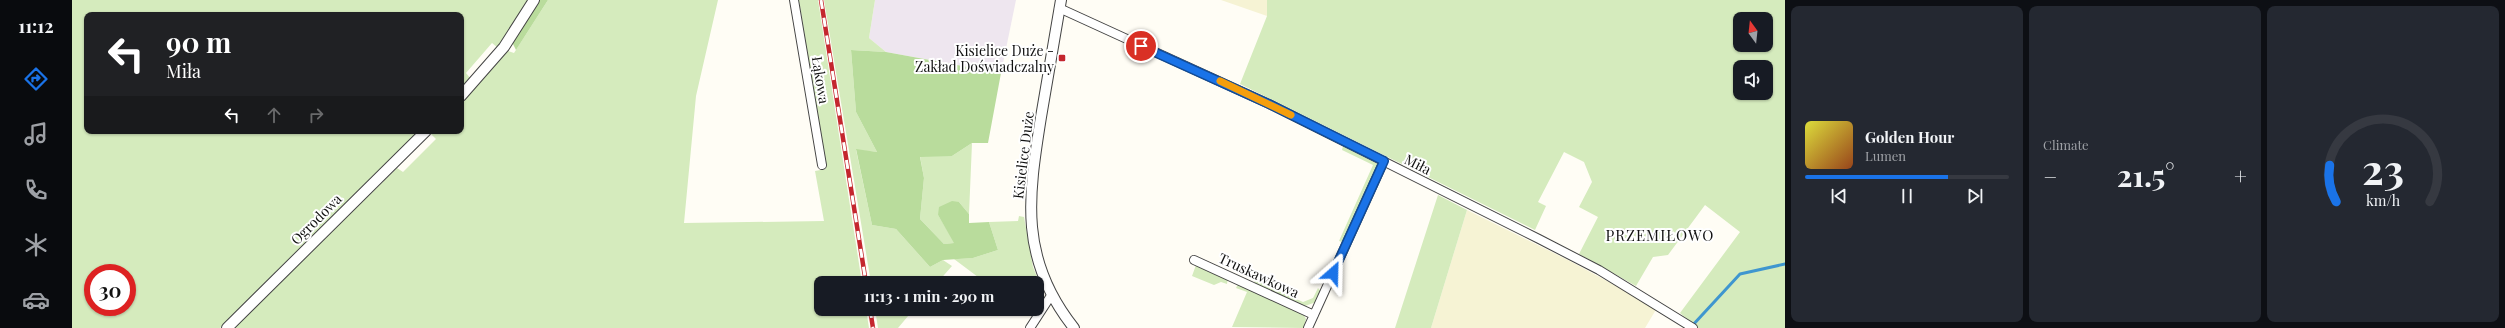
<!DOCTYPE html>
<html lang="en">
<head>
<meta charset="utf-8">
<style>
	body { margin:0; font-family:"Playfair Display",serif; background:#242831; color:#f1f3f6; height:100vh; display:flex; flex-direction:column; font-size:15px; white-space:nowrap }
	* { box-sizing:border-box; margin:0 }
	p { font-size:13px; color:#9ea1a6 }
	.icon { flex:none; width:22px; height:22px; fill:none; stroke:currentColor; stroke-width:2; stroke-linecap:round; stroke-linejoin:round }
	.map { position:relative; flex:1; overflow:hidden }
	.details { display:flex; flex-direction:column; gap:6px; padding:6px; background:#0d0f14; width:720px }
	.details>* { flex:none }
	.top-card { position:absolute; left:12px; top:12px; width:380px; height:122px; border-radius:8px; box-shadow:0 1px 3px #0004; background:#202124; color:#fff; overflow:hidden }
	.needle { width:26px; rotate:345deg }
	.buttons { position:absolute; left:1661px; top:12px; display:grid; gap:8px }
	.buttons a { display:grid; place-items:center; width:40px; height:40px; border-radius:8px; background:#171b24; box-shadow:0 1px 3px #0004; font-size:20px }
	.speed { position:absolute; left:12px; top:264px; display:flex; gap:8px; font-size:20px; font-weight:700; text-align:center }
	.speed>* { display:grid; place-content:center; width:52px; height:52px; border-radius:50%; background:#171b24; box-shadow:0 1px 3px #0004; line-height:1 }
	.speed .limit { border:6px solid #d22; background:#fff; color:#111 }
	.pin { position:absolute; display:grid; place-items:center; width:34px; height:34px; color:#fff; margin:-17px; border:2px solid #fff; border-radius:50%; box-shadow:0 1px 4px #0007 }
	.me { position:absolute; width:44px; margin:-22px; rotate:25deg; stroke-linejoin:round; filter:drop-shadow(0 0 3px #0008) }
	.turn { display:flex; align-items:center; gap:14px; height:84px; padding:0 16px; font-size:18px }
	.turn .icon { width:52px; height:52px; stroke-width:2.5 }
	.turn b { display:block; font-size:28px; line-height:34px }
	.lanes { display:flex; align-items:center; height:38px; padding:0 16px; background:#0003; justify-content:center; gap:20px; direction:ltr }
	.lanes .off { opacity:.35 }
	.big { font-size:30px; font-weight:700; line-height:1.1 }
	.details .widget { flex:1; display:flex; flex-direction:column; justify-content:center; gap:6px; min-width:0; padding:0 14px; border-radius:8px; background:#242831 }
	.details .dial { align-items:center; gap:0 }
	.dial svg { height:104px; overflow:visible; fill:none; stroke:#363941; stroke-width:7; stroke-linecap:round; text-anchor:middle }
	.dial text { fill:#f1f3f6; stroke:none }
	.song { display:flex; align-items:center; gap:12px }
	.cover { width:48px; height:48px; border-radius:6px; background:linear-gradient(135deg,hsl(60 70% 55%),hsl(20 70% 35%)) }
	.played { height:4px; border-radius:2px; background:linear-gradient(90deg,#1a73e8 70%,#363941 70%) }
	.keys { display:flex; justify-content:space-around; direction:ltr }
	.heat { display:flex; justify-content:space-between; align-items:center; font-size:22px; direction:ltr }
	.details .tiles { flex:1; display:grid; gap:6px; grid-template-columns:repeat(3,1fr) }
	.trip { position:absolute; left:742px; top:276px; width:230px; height:40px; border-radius:8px; background:#171b24; box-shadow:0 1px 3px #0004; font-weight:700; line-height:40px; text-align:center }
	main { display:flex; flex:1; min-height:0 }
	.tab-bar { display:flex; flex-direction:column; width:72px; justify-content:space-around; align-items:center; background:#090b0e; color:#9ea1a6 }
	.tab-bar .icon { width:28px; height:28px }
	.tab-bar .selected { color:#1a73e8 }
	.tab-bar b { font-size:18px; color:#f1f3f6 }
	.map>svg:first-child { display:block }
	.industrial { fill:#eee6ef }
	.farmland { fill:#f6f3d4 }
	.green { fill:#d5ebbd; fill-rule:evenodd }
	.forest { fill:#b9dc9c }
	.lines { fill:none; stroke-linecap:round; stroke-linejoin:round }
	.stream { stroke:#3f96cf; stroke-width:3 }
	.minor-casing { stroke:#444; stroke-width:10 }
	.tertiary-casing { stroke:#444; stroke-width:12 }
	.minor { stroke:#fff; stroke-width:8 }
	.tertiary { stroke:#fff; stroke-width:10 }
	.rail-casing { stroke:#c4262e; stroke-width:4.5 }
	.rail { stroke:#fff; stroke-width:3; stroke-dasharray:9; stroke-linecap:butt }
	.route-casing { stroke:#114b97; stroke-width:10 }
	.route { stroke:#1a73e8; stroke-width:7 }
	.slow { stroke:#f59e0b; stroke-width:7 }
	.poi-dot { fill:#c4262e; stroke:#fff; stroke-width:1.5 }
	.labels { text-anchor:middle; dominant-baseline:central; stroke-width:4; stroke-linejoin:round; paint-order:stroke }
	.poi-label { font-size:14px; fill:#111; stroke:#fff; text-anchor:end }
	.street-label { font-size:14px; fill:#111; stroke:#fff }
	.neighbourhood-label { font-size:15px; letter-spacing:1px; fill:#111; stroke:#fff }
</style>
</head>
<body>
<main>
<nav class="tab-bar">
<b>11:12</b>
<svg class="icon selected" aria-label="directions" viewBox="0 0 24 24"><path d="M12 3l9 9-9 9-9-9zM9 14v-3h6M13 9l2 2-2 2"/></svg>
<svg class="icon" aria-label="music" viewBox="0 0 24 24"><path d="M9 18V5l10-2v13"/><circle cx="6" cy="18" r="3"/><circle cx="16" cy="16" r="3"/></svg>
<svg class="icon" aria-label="phone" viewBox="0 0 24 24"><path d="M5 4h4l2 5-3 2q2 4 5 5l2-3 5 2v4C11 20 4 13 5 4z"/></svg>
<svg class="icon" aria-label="climate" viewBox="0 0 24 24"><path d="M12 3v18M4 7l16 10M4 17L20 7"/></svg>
<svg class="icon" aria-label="car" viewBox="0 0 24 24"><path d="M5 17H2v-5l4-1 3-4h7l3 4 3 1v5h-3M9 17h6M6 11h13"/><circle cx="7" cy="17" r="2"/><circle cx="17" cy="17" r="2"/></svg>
</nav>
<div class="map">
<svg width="1713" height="328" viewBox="0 0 1713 328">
	<rect width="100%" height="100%" fill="#fffdf5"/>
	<path class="industrial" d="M 803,0 L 944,0 L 929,73 L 814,52 L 797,38 Z"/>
	<path class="farmland" d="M 1149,0 L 1195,0 L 1195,16 Z
		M 1395,210 L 1496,260 L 1585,308 L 1573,328 L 1359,328 Z"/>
	<path class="green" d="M 0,0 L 458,0 L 426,48 L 420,43 L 394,73 L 399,79 L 389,90 L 389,15 L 15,15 L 15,131 L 347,131 L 148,328 L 0,328 ZM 21,273 L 55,273 L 55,307 L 21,307 Z
		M 476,0 L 646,0 L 624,96 L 612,223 L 752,221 L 743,171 L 754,169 L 727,0 L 746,0 L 790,283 L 749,283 L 749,309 L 794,309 L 797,328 L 162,328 L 325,168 L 331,172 L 364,139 L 359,134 L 363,131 L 389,131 L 389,104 L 434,53 L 436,51 L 442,53 Z
		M 752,0 L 803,0 L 797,38 L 814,52 L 779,50 L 784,112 L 805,152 L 784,150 L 800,225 L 824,229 L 858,267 L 871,260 L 880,266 L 865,283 L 799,283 Z
		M 1195,0 L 1713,0 L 1713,328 L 1626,328 L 1608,313 L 1668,232 L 1633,205 L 1596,255 L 1581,257 L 1564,286 L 1507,254 L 1526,217 L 1507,207 L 1520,182 L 1512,162 L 1492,152 L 1466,202 L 1474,206 L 1463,230 L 1168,84 L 1195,16 ZM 1668,19 L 1694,19 L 1694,45 L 1668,45 ZM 1668,67 L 1694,67 L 1694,93 L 1668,93 Z
		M 900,143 L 897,214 L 887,202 L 866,215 L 883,243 L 872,244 L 848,219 L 852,178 L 848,156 L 880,156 Z
		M 1271,146 L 1306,164 L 1270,242 L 1267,241 L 1301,165 L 1270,150 Z
		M 1366,195 L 1395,210 L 1359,328 L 1323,328 Z
		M 947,216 L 952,217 L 961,267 L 972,294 L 965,308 L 965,283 L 914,283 L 882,259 L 901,258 L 926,250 L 917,222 L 946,221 Z
		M 1124,265 L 1156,278 L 1155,284 L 1149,282 L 1142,285 L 1120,276 Z
		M 1182,280 L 1231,302 L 1241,298 L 1246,288 L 1249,291 L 1244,302 L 1233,306 L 1183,283 Z
		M 1166,284 L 1230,312 L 1234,319 L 1232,328 L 1160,327 L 1175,292 L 1164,288 Z
		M 803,309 L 842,309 L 826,328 L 806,328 Z"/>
	<path class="forest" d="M 467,0 L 476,0 L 444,50 L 440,42 Z
		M 779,50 L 814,52 L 929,73 L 916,143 L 900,143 L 880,156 L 848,157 L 852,178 L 848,219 L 872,244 L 882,243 L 866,215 L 867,207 L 880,201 L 887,202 L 897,214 L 897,223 L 917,222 L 926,250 L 901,258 L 871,260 L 858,267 L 824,229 L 800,225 L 784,149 L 805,152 L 784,112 Z"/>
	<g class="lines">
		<path class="stream" d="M 1619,327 L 1668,274 L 1713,264"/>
		<defs>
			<path id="minor" d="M 722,0 L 750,165
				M 987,8 L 1197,104 L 1467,239 L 1527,270 L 1621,328
				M 1122,260 L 1242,315
				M 958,328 L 980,294
				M 1236,328 L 1312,161"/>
			<path id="tertiary" d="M 989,0 C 982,39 976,78 969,117 C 956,198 947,259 1002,328
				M 389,96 L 432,47 L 462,0
				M 155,328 L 354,131"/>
		</defs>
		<use href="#minor" class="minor-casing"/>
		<use href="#tertiary" class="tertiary-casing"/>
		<use href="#minor" class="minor"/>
		<use href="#tertiary" class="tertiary"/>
		<defs>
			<path id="rail" d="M 749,0 L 794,283
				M 798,309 L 801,328"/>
		</defs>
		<use href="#rail" class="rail-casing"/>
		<use href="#rail" class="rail"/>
	</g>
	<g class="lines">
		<defs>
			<path id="route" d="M 1069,46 L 1197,104 L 1312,161 L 1261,273"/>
		</defs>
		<use href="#route" class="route-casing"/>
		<use href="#route" class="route"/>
		<path class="slow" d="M 1148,81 L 1219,115"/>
	</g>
	<rect class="poi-dot" x="986" y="54" width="8" height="8" rx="2"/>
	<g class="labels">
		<g class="poi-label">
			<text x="982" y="50">Kisielice Duże -<tspan x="982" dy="16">Zakład Doświadczalny</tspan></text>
		</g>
		<g class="street-label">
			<text transform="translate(749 80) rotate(81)">Łąkowa</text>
			<text transform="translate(951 155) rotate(-83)">Kisielice Duże</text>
			<text transform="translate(1346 164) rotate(27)">Miła</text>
			<text transform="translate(244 219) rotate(-45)">Ogrodowa</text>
			<text transform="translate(1187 275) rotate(25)">Truskawkowa</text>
		</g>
		<g class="neighbourhood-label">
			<text x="1588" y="235">PRZEMIŁOWO</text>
		</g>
	</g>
</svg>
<div class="buttons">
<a><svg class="needle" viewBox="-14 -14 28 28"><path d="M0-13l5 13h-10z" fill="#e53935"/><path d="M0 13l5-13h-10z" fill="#9ea1a6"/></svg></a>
<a><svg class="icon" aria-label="sound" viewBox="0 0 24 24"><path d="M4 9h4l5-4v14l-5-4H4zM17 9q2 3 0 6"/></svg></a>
</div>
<div class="speed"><div class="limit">30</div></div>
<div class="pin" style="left:1069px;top:46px;background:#d93025"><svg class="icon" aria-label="arrive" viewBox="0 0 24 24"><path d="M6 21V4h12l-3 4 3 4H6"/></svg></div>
<svg class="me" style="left:1261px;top:273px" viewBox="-20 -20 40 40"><path d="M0-17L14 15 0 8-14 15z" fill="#1a73e8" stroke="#fff" stroke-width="4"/></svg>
<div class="trip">11:13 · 1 min · 290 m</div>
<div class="top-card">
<div class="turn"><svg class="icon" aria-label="left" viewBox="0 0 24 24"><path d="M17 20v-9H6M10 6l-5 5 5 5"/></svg><div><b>90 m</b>Miła</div></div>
<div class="lanes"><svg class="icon" aria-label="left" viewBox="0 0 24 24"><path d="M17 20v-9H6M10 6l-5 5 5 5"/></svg><svg class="icon off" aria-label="ahead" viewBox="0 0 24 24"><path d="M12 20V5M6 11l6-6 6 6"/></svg><svg class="icon off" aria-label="right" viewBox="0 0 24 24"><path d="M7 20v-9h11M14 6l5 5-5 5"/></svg></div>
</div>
</div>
<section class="details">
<div class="tiles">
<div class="widget">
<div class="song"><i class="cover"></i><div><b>Golden Hour</b><p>Lumen</p></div></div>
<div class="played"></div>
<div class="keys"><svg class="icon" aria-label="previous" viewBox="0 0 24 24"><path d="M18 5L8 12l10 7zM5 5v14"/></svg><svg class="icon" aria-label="pause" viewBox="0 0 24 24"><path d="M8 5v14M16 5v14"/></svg><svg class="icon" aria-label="next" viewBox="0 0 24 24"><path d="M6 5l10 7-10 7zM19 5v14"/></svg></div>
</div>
<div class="widget"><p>Climate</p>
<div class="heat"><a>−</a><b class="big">21.5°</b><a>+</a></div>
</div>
<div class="widget dial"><svg viewBox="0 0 100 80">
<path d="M14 69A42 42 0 1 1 86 69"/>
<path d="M14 69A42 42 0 0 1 9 41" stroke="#1a73e8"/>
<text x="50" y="56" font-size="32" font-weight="700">23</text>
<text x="50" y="72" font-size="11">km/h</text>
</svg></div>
</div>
</section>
</main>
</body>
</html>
